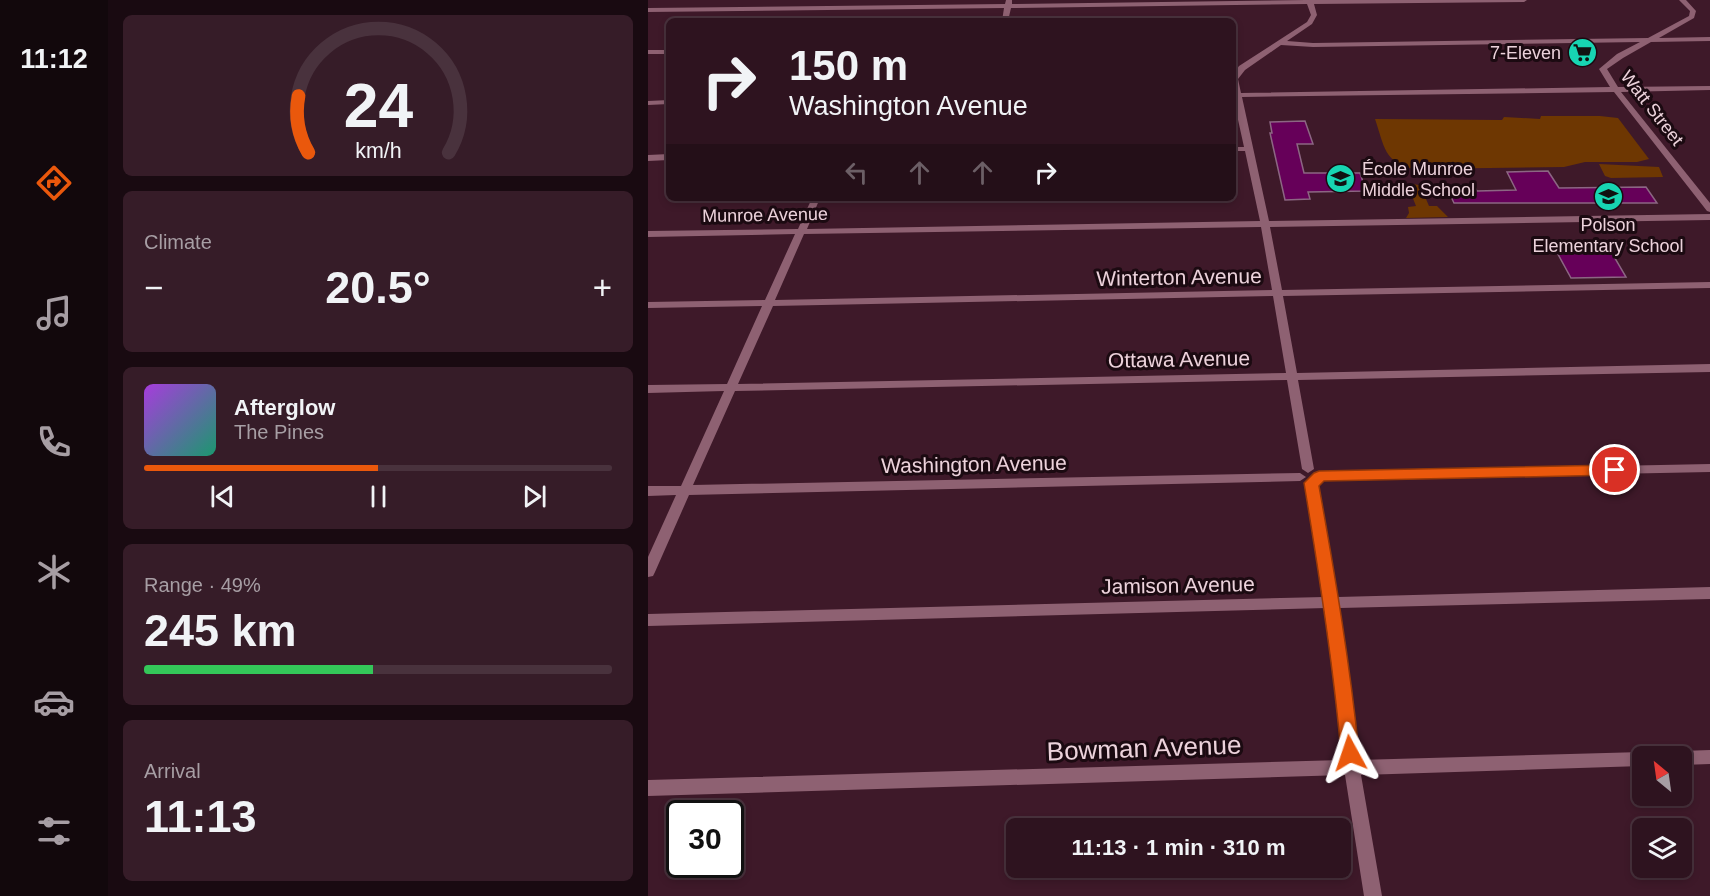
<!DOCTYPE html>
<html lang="en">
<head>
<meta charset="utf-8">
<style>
	body { margin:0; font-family:Arial,sans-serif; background:#361c28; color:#f1f3f6; height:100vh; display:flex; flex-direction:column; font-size:22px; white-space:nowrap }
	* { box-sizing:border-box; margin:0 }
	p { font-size:20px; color:#a79ea4 }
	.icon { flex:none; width:33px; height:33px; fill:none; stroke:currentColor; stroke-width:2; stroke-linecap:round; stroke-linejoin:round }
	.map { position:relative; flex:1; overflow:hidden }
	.side { display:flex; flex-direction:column; gap:15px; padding:15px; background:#190a11; width:540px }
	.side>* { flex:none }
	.guide { position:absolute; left:18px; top:18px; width:570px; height:183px; border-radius:9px; box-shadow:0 3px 9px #0003,0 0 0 2px #49323d; background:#2e131f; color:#f1f3f6; overflow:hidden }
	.needle { width:39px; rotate:331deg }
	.fabs { position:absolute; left:984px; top:746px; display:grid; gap:12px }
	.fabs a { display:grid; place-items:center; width:60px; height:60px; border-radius:9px; background:#2e131f; box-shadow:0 3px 9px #0003,0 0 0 2px #49323d; font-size:30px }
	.speed { position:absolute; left:18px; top:800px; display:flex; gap:12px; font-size:30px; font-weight:700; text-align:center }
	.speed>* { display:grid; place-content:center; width:78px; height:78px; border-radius:50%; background:#2e131f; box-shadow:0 3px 9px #0003,0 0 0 2px #49323d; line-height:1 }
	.speed .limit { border:3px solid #111; border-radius:9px; background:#fff; color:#111 }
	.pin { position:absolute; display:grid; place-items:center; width:51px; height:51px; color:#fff; margin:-26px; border:3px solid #fff; border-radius:50%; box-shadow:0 2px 6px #0007 }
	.me { position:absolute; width:66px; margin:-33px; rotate:355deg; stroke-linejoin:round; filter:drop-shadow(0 0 4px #0008) }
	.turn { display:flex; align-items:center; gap:21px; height:126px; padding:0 24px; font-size:27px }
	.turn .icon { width:78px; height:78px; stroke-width:2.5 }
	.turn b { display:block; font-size:42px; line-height:51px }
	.lanes { display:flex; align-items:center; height:57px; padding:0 24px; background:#0003; justify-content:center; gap:30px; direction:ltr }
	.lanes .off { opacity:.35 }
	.big { font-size:45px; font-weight:700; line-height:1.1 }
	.side .widget { flex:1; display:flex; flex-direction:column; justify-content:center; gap:9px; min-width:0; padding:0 21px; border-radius:9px; background:#361c28 }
	.side .dial { align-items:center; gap:0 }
	.dial svg { height:156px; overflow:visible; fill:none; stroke:#49323d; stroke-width:7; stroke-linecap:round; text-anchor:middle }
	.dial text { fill:#f1f3f6; stroke:none }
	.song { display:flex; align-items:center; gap:18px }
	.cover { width:72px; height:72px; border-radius:9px; background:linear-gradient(135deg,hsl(280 70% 55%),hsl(160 70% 35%)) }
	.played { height:6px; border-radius:3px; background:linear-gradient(90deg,#ea580c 50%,#49323d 50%) }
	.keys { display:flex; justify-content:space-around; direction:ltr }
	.heat { display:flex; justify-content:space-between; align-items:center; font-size:33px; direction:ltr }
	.charge { height:9px; border-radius:4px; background:linear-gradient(90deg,#34c759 49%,#49323d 0) }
	.trip { position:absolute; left:358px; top:818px; width:345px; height:60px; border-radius:9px; background:#2e131f; box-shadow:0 3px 9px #0003,0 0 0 2px #49323d; font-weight:700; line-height:60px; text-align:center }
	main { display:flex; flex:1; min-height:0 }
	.menu { display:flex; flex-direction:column; width:108px; justify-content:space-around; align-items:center; background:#12080c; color:#a79ea4 }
	.menu .icon { width:42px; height:42px }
	.menu .active { color:#ea580c }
	.menu b { font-size:27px; color:#f1f3f6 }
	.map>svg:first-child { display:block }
	.green { fill:#6e3702 }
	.building { fill:#660059; stroke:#8c6683; stroke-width:1.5 }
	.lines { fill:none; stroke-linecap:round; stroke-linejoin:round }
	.minor { fill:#8e6172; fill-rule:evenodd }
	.route { fill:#ea580c; stroke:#983908; stroke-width:1.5 }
	.labels { text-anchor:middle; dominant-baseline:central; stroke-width:6; stroke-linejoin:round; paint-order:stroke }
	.far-poi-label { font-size:18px; fill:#ecd2db; stroke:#1b0a11; text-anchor:end }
	.far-street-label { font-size:18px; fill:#ecd2db; stroke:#1b0a11 }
	.street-label { font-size:21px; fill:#ecd2db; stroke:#1b0a11 }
	.near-street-label { font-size:26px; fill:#ecd2db; stroke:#1b0a11 }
</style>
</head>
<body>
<main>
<nav class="menu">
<b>11:12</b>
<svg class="icon active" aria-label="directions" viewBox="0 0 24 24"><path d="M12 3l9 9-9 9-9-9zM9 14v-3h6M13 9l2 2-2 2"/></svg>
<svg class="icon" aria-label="music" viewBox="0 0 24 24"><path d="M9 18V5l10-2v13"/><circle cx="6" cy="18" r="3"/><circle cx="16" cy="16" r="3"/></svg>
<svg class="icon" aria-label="phone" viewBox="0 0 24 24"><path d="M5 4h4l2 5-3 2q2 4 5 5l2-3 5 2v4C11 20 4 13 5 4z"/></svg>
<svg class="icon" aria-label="climate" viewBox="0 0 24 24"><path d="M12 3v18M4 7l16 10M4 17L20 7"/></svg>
<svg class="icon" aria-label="car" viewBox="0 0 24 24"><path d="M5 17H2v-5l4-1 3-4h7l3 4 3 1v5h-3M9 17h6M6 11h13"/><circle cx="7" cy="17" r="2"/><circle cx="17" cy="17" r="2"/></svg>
<svg class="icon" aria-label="filters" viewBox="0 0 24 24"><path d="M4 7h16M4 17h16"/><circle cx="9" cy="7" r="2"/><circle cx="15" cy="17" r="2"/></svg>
</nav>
<section class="side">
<div class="widget dial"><svg viewBox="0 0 100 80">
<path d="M14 69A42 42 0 1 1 86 69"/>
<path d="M14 69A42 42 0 0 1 9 40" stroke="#ea580c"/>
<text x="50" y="56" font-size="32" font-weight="700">24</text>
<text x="50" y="72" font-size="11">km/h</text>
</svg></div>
<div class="widget"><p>Climate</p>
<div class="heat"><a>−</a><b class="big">20.5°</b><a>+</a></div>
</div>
<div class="widget">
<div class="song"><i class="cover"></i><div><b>Afterglow</b><p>The Pines</p></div></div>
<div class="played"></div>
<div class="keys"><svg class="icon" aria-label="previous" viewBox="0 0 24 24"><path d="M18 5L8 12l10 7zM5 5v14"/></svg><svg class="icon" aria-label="pause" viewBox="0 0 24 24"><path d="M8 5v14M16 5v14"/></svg><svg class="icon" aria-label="next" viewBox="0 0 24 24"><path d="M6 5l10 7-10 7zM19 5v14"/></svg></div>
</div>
<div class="widget"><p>Range · 49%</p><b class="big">245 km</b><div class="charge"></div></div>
<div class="widget"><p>Arrival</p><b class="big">11:13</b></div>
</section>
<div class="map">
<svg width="1062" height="896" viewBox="0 0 1062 896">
	<rect width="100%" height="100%" fill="#3e1929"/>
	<path class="green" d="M 893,116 L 952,116 L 970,118 L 1001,159 L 989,162 L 937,162 L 916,167 L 767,169 C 736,164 736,145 727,119 L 854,120 L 856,117 L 892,119 Z
		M 951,164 L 1011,167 L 1015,177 L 963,178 L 957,176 Z
		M 765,184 L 776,186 L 783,191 L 775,192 L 781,206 L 789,206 L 800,217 L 758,218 L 761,213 L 760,207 L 768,206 L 762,191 L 754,191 L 754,189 Z"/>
	<path class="building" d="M 657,121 L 665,144 L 649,144 L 656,173 L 712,173 L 718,191 L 660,192 L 662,199 L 637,200 L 622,133 L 624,133 L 622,122 Z
		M 900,171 L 911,188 L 998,187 L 1009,203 L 806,203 L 798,186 L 826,185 L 829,191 L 868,190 L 859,172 Z
		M 949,246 L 950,249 L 961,248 L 978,277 L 923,278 L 906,247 Z"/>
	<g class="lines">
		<path class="minor" d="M 358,0 L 364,0 L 364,4 L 658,0 L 879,0 L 876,2 L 666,4 L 669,15 L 664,24 L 639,41 L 665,43 L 1000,38 L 1041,16 L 1042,11 L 1031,0 L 1038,0 L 1048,11 L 1046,18 L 1011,38 L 1062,37 L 1062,41 L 1003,42 L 975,58 L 959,69 L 970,87 L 1062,86 L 1062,90 L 973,92 L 1062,203 L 1062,212 L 1059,211 L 966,92 L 594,97 L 621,221 L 1062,214 L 1062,220 L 622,227 L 634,290 L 1062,282 L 1062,288 L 635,296 L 649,373 L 1062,364 L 1062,372 L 650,380 L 666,469 L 660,473 L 654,469 L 639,380 L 87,391 L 45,485 L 652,473 L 658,477 L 652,481 L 41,495 L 7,572 L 5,576 L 0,577 L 0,557 L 28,495 L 0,496 L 0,486 L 33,486 L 76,391 L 0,393 L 0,385 L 79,384 L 114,306 L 0,308 L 0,302 L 117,300 L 147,234 L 0,237 L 0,231 L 150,229 L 164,198 L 172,198 L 159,229 L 612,221 L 597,151 L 585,151 L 585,147 L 596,147 L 585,97 L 585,75 L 591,66 L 659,22 L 663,15 L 659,4 L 363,8 L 360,21 L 354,21 L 356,8 L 0,12 L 0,8 L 357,4 ZM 992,42 L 969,54 L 951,69 L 962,87 L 593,93 L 590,79 L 597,70 L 633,45 L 665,47 ZM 613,227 L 624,290 L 127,300 L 156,234 ZM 625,296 L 638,373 L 90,384 L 125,306 Z
			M 0,50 L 21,50 L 21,54 L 0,54 Z
			M 21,100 L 21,104 L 0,105 L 0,101 Z
			M 21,154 L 21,160 L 0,161 L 0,155 Z
			M 1062,464 L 1062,472 L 671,480 L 665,476 L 671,472 Z
			M 663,479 L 667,480 L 669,483 L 690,597 L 1062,587 L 1062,599 L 692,608 L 702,680 L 710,760 L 994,752 L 1001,756 L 994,756 L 994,766 L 713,775 L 734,896 L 716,896 L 697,775 L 0,796 L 0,780 L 694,760 L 688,680 L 678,608 L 0,626 L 0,614 L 676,597 L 657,483 L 659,480 Z
			M 1062,750 L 1062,764 L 1034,765 L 1034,756 L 1027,756 L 1028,753 L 1034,751 Z"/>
	</g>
	<path class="route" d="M 967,465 L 974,470 L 967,475 L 676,481 L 671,486 C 687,575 702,663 711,753 L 708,759 L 702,762 L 695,759 L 693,753 C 685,662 671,573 656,483 L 666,473 L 671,471 Z"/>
	<defs>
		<symbol id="supermarket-disc" viewBox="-11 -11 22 22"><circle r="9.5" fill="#17d5b2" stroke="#1b0a11"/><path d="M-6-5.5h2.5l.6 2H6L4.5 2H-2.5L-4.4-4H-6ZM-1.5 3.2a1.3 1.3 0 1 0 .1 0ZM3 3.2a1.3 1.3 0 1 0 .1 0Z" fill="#111"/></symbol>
		<symbol id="school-disc" viewBox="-11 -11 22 22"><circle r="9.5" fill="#17d5b2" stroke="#1b0a11"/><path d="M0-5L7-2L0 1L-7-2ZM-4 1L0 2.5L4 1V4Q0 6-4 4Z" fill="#111"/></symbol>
	</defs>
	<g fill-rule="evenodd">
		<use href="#supermarket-disc" x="918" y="36" width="33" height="33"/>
		<use href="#school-disc" x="676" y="162" width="33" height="33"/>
		<use href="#school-disc" x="944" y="180" width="33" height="33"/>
	</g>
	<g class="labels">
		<g class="far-poi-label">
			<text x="913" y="53">7-Eleven</text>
			<text x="714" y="169" text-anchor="start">École Munroe<tspan x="714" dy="21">Middle School</tspan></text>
			<text x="960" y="225" text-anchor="middle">Polson<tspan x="960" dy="21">Elementary School</tspan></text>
		</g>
		<g class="far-street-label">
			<text transform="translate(1004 108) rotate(52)">Watt Street</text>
			<text transform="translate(117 215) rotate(-1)">Munroe Avenue</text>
		</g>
		<g class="street-label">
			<text transform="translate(531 277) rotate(-1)">Winterton Avenue</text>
			<text transform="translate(531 359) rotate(-1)">Ottawa Avenue</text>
			<text transform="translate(326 464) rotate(-1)">Washington Avenue</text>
			<text transform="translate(530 585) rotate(-1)">Jamison Avenue</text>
		</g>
		<g class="near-street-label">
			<text transform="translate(496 748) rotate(-2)">Bowman Avenue</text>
		</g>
	</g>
</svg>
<div class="fabs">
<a><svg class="needle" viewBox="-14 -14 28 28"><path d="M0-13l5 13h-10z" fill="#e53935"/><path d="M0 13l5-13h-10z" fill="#a79ea4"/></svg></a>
<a><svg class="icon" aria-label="layers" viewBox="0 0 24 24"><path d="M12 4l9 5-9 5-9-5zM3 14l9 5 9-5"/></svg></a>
</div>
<div class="speed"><div class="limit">30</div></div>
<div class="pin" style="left:967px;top:470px;background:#d93025"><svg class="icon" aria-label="arrive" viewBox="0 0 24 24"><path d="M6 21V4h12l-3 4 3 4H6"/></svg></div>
<svg class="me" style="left:702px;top:753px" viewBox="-20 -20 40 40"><path d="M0-17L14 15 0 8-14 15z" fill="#ea580c" stroke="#fff" stroke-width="4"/></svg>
<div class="trip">11:13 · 1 min · 310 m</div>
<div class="guide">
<div class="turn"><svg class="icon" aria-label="right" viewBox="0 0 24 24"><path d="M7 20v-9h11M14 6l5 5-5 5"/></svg><div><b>150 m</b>Washington Avenue</div></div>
<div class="lanes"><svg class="icon off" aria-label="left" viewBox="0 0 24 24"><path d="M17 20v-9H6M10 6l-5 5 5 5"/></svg><svg class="icon off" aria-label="ahead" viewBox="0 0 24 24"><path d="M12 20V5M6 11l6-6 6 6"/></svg><svg class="icon off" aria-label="ahead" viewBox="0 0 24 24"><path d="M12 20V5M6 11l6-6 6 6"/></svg><svg class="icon" aria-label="right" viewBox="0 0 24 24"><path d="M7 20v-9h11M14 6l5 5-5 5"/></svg></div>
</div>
</div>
</main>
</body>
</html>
